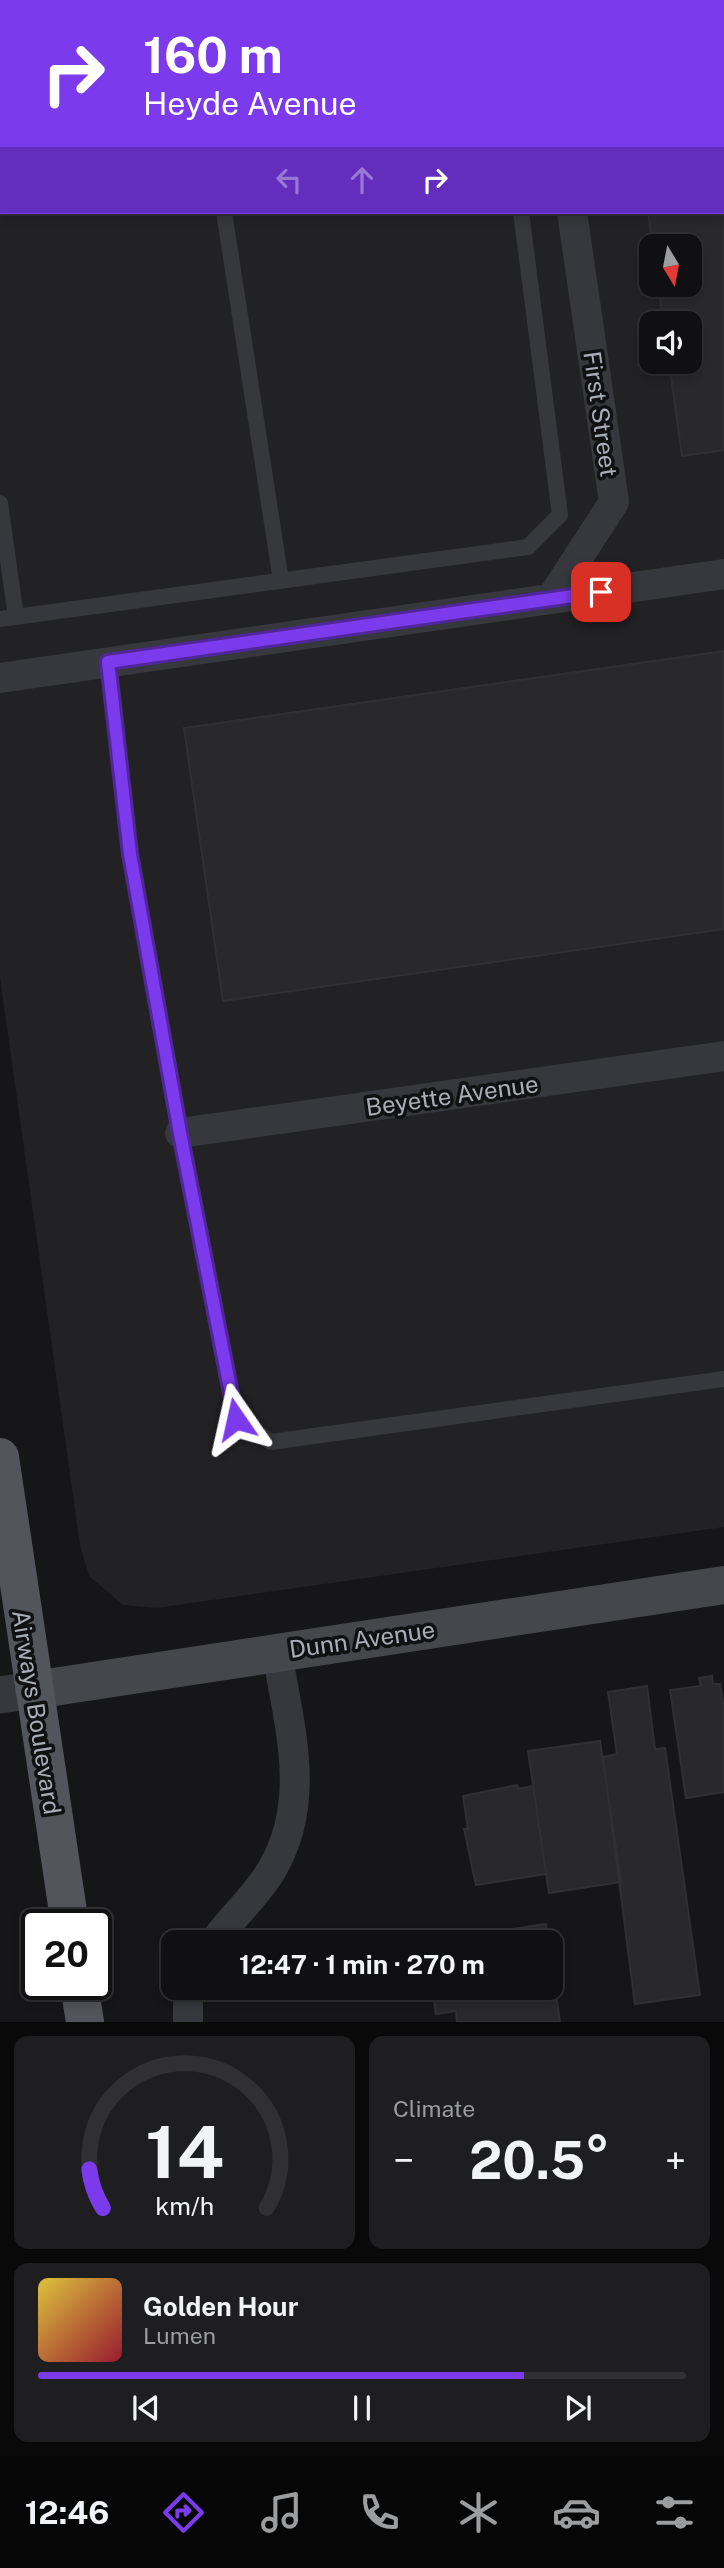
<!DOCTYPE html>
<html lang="en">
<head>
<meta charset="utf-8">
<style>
	body { margin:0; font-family:"Public Sans",sans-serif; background:#1e1e20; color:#f1f3f6; height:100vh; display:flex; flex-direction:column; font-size:26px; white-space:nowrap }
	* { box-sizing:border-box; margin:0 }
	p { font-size:23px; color:#9c9d9f }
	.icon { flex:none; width:38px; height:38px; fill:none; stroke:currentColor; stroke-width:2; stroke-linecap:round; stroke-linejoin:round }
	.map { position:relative; height:2022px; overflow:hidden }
	.details { display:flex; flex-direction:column; gap:14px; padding:14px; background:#09090a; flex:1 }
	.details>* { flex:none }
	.hud { position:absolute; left:0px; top:0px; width:724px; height:214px; box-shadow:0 4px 10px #0003,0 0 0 2px #303032; background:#7c3aed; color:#fff; overflow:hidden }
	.needle { width:46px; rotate:170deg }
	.tools { position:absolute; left:639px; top:234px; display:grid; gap:14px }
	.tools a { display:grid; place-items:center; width:63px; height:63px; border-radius:14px; background:#101012; box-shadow:0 4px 10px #0003,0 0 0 2px #303032; font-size:35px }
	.speed { position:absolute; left:21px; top:1909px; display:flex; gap:14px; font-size:35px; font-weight:700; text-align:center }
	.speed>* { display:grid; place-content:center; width:91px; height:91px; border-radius:50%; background:#101012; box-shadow:0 4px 10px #0003,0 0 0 2px #303032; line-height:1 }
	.speed .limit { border:4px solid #111; border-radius:10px; background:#fff; color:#111 }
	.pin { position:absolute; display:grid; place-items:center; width:60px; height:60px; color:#fff; margin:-30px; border-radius:14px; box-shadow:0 4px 10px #0006 }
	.me { position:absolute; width:77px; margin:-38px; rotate:349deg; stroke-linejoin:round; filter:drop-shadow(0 0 5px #0008) }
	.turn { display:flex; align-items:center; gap:24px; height:147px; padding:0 28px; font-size:32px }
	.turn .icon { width:91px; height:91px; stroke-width:2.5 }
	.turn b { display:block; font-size:49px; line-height:60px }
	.lanes { display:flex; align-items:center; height:66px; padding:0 28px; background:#0003; justify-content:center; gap:35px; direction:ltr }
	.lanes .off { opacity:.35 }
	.big { font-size:52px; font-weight:700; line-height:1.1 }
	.details .tile { flex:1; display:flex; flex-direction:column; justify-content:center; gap:10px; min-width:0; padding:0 24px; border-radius:14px; background:#1e1e20 }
	.details .dial { align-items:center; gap:0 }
	.dial svg { height:182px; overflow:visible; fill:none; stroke:#303032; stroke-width:7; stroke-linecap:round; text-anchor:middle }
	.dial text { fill:#f1f3f6; stroke:none }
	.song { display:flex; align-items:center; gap:21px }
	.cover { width:84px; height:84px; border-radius:10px; background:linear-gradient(135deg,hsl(50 70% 55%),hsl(350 70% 35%)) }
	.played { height:7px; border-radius:4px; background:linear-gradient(90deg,#7c3aed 75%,#303032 75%) }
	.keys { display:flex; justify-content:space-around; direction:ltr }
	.heat { display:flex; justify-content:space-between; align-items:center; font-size:38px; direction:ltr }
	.details .tiles { flex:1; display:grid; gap:14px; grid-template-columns:1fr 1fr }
	.tile:last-child { grid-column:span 2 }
	.trip { position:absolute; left:161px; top:1930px; width:402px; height:70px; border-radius:14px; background:#101012; box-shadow:0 4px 10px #0003,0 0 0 2px #303032; font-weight:700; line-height:70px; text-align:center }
	.tab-bar { display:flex; height:112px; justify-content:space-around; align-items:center; background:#060607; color:#9c9d9f }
	.tab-bar .icon { width:49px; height:49px }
	.tab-bar .selected { color:#7c3aed }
	.tab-bar b { font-size:32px; color:#f1f3f6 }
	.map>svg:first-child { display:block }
	.built { fill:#222225; fill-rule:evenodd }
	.building { fill:#29292c; stroke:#303034; stroke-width:2 }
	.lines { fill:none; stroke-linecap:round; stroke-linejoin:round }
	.service { stroke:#37383d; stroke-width:16 }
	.minor { stroke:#37383d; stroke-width:30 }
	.tertiary { stroke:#37383d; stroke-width:37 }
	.secondary { stroke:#45474d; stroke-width:38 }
	.primary { stroke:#53555c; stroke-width:38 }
	.route-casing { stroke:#51269a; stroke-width:18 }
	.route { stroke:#7c3aed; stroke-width:12 }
	.labels { text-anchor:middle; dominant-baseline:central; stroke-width:7; stroke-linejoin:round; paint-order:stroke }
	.street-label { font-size:24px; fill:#a8adb8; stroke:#111113 }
</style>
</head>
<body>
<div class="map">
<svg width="724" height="2022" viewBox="0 0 724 2022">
	<rect width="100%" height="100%" fill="#161618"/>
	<path class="built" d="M 0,0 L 724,0 L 724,1527 L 156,1608 L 123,1605 L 89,1576 L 80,1545 L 0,978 ZM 2,2 L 723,2 L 723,212 L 2,212 ZM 651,247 L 690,247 L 690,285 L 651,285 ZM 651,324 L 690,324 L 690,362 L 651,362 Z"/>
	<path class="building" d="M 620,0 L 724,0 L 724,73 L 723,2 Z
		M 724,163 L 724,450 L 682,456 L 669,362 L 690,362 L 690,324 L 664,324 L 658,285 L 690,285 L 690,247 L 653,247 L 648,212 L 723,212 Z
		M 724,651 L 724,929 L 223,1001 L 184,728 Z
		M 712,1676 L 713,1684 L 720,1684 L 724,1709 L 724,1792 L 686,1798 L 670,1690 L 701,1686 L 699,1678 Z
		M 647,1686 L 655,1749 L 665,1748 L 700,1995 L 635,2004 L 603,1757 L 617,1754 L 608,1692 Z
		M 600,1741 L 621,1882 L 549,1893 L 528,1751 Z
		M 517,1785 L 518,1789 L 533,1786 L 546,1874 L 476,1885 L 464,1829 L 468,1829 L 463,1796 Z
		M 546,1924 L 549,1942 L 425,1942 Z
		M 551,1960 L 560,2022 L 457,2022 L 456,2011 L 436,2014 L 432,1988 L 551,1988 Z"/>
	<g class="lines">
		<path class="service" d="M 192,0 L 192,2
			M 494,0 L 494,2
			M 224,212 L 281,581
			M 0,503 L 16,617
			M 0,619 L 528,547 L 560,515 L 521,212
			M 108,662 L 130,854 L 180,1133 L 236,1419 L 271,1442 L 724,1379"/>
		<path class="minor" d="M 541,0 L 542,2
			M 723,118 L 724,118
			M 551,599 L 614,502 L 572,212
			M 0,678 L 724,574
			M 180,1133 L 724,1056
			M 214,1942 C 231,1918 256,1896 271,1871 C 313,1801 289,1727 277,1652
			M 188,2022 L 188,2000 L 192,1988"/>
		<path class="tertiary" d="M 0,1695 L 34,1690"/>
		<path class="secondary" d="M 34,1690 L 724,1585"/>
		<path class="primary" d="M 0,1457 L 70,1925
			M 79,1984 L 85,2022"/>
	</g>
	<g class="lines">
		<defs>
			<path id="route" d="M 236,1419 L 180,1133 L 130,854 L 108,662 L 601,592"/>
		</defs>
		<use href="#route" class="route-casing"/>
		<use href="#route" class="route"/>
	</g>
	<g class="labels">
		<g class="street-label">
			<text transform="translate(601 414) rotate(82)">First Street</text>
			<text transform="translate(452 1095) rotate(-8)">Beyette Avenue</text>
			<text transform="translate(362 1639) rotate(-8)">Dunn Avenue</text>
			<text transform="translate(37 1712) rotate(81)">Airways Boulevard</text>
		</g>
	</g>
</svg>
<div class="tools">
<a><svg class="needle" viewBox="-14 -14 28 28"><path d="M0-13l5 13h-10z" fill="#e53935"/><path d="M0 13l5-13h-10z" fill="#9c9d9f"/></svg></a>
<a><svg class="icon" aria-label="sound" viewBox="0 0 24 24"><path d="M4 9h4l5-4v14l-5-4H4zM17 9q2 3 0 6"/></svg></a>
</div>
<div class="speed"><div class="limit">20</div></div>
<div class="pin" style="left:601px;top:592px;background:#d93025"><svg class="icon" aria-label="arrive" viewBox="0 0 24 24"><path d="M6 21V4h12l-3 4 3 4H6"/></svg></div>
<svg class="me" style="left:236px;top:1419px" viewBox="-20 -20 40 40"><path d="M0-17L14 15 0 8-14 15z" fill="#7c3aed" stroke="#fff" stroke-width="4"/></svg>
<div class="trip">12:47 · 1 min · 270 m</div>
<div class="hud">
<div class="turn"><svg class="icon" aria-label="right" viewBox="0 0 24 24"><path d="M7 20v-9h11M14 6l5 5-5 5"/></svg><div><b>160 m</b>Heyde Avenue</div></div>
<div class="lanes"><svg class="icon off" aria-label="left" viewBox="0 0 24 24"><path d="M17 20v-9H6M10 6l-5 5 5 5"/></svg><svg class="icon off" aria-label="ahead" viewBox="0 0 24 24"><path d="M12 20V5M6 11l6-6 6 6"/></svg><svg class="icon" aria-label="right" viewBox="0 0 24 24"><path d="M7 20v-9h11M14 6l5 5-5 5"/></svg></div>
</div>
</div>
<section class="details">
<div class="tiles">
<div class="tile dial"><svg viewBox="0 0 100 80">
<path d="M14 69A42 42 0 1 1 86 69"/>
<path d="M14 69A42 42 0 0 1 8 52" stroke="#7c3aed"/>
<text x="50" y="56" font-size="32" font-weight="700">14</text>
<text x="50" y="72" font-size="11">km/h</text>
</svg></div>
<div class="tile"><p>Climate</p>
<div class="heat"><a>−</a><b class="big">20.5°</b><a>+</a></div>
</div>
<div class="tile">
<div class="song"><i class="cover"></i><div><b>Golden Hour</b><p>Lumen</p></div></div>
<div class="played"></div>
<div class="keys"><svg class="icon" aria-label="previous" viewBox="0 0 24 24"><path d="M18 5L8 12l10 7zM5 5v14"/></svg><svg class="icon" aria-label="pause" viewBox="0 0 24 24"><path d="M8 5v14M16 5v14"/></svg><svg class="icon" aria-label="next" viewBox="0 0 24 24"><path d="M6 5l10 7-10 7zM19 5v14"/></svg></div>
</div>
</div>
</section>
<nav class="tab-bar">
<b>12:46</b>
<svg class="icon selected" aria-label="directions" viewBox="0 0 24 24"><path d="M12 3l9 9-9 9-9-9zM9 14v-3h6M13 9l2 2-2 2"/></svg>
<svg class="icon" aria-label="music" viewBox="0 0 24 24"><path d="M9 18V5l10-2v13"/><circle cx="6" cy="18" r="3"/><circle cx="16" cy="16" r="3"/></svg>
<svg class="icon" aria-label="phone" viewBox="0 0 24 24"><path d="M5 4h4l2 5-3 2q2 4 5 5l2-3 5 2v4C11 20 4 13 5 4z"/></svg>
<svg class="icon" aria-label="climate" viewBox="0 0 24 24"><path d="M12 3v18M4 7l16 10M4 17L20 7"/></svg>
<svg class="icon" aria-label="car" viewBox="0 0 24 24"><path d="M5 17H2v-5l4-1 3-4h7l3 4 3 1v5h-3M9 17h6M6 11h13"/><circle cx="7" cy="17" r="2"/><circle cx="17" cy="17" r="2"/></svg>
<svg class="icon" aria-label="filters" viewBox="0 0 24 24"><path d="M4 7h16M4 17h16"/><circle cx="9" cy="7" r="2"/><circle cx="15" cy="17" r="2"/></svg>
</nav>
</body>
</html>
